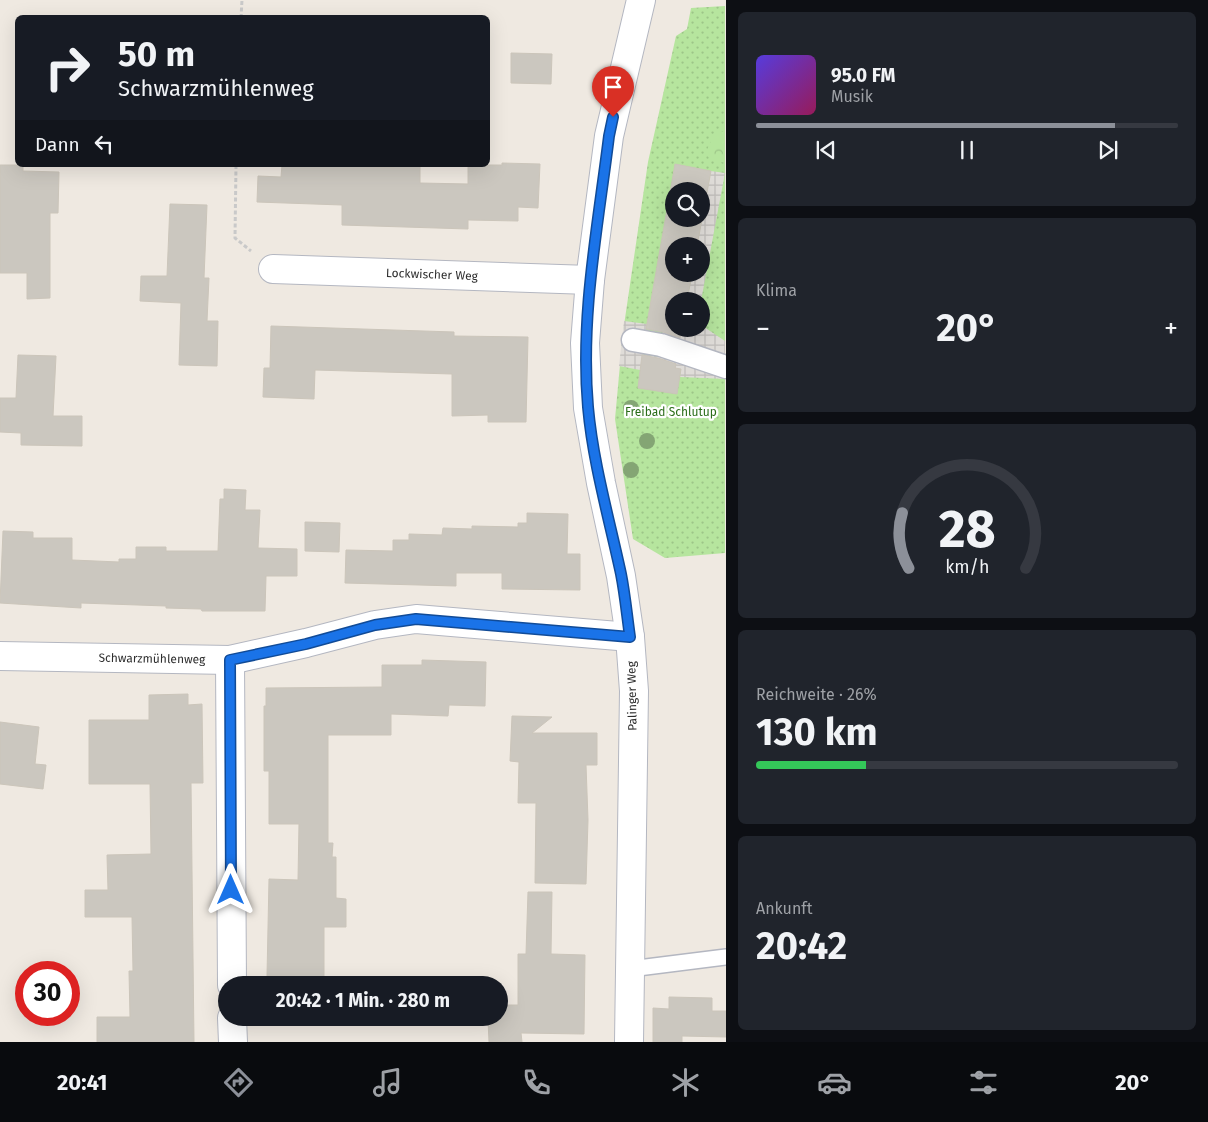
<!DOCTYPE html>
<html lang="de">
<head>
<meta charset="utf-8">
<style>
	body { margin:0; font-family:"Fira Sans",sans-serif; background:#20242c; color:#f1f3f6; height:100vh; display:flex; flex-direction:column; font-size:19px; white-space:nowrap }
	* { box-sizing:border-box; margin:0 }
	p { font-size:16px; color:#9ea1a6 }
	.icon { flex:none; width:28px; height:28px; fill:none; stroke:currentColor; stroke-width:2; stroke-linecap:round; stroke-linejoin:round }
	.map { position:relative; flex:1; overflow:hidden }
	.sheet { display:flex; flex-direction:column; gap:12px; padding:12px; background:#0d0f14; width:482px }
	.sheet>* { flex:none }
	.banner { position:absolute; left:15px; top:15px; width:475px; height:152px; border-radius:8px; box-shadow:0 5px 20px #0002; background:#171b24; color:#f1f3f6; overflow:hidden }
	.tools { position:absolute; left:665px; top:182px; display:grid; gap:10px }
	.tools a { display:grid; place-items:center; width:45px; height:45px; border-radius:50%; background:#171b24; box-shadow:0 5px 20px #0002; font-size:25px }
	.speed { position:absolute; left:15px; top:961px; display:flex; gap:10px; font-size:25px; font-weight:700; text-align:center }
	.speed>* { display:grid; place-content:center; width:65px; height:65px; border-radius:50%; background:#171b24; box-shadow:0 5px 20px #0002; line-height:1 }
	.speed .limit { border:8px solid #d22; background:#fff; color:#111 }
	.pin { position:absolute; display:grid; place-items:center; width:42px; height:42px; color:#fff; margin:-51px -21px; border-radius:50% 50% 50% 0; rotate:-45deg; box-shadow:0 0 5px #0007 }
	.pin .icon { rotate:45deg }
	.me { position:absolute; width:55px; margin:-28px; rotate:0deg; stroke-linejoin:round; filter:drop-shadow(0 0 4px #0008) }
	.turn { display:flex; align-items:center; gap:18px; height:105px; padding:0 20px; font-size:22px }
	.turn .icon { width:65px; height:65px; stroke-width:2.5 }
	.turn b { display:block; font-size:35px; line-height:42px }
	.then { display:flex; align-items:center; height:48px; padding:0 20px; background:#0003; gap:10px; font-size:19px }
	.big { font-size:38px; font-weight:700; line-height:1.1 }
	.sheet .tile { flex:1; display:flex; flex-direction:column; justify-content:center; gap:8px; min-width:0; padding:0 18px; border-radius:8px; background:#20242c }
	.sheet .dial { align-items:center; gap:0 }
	.dial svg { height:130px; overflow:visible; fill:none; stroke:#363941; stroke-width:7; stroke-linecap:round; text-anchor:middle }
	.dial text { fill:#f1f3f6; stroke:none }
	.song { display:flex; align-items:center; gap:15px }
	.cover { width:60px; height:60px; border-radius:8px; background:linear-gradient(135deg,hsl(250 70% 55%),hsl(330 70% 35%)) }
	.played { height:5px; border-radius:2px; background:linear-gradient(90deg,#8c9099 85%,#363941 85%) }
	.keys { display:flex; justify-content:space-around; direction:ltr }
	.heat { display:flex; justify-content:space-between; align-items:center; font-size:28px; direction:ltr }
	.charge { height:8px; border-radius:4px; background:linear-gradient(90deg,#34c759 26%,#363941 0) }
	.trip { position:absolute; left:218px; top:976px; width:290px; height:50px; border-radius:25px; background:#171b24; box-shadow:0 5px 20px #0002; font-weight:700; line-height:50px; text-align:center }
	.tabs { display:flex; height:80px; justify-content:space-around; align-items:center; background:#090b0e; color:#9ea1a6 }
	.tabs .icon { width:35px; height:35px }
	.tabs .current { color:#8c9099 }
	.tabs b { font-size:22px; color:#f1f3f6 }
	main { display:flex; flex:1; min-height:0 }
	.map>svg:first-child { display:block }
	.green { fill:url(#green-dots); fill-rule:evenodd }
	.forest { fill:url(#forest-crowns) }
	.plaza { fill:url(#plaza-grid) }
	.building { fill:#cbc7bf; stroke:#cbc5ba; fill-rule:evenodd }
	.lines { fill:none; stroke-linecap:round; stroke-linejoin:round }
	.service-casing { stroke:#b4b7c1; stroke-width:18 }
	.pedestrian-casing { stroke:#b4b7c1; stroke-width:25 }
	.minor-casing { stroke:#b4b7c1; stroke-width:30 }
	.path { stroke:#c9c9c9; stroke-width:3; stroke-dasharray:4 2.5; stroke-linecap:butt }
	.service { stroke:#fff; stroke-width:15 }
	.pedestrian { stroke:#fff; stroke-width:22 }
	.minor { stroke:#fff; stroke-width:28 }
	.tree { fill:#84a574 }
	.route-casing { stroke:#114b97; stroke-width:12 }
	.route { stroke:#1a73e8; stroke-width:9 }
	.labels { text-anchor:middle; dominant-baseline:central; stroke-width:4.5; stroke-linejoin:round; paint-order:stroke }
	.street-label { font-size:12px; fill:#2e2e2e; stroke:#fff }
	.park-label { font-size:12px; fill:#2c6e1b; stroke:#fff }
</style>
</head>
<body>
<main>
<div class="map">
<svg width="726" height="1042" viewBox="0 0 726 1042">
	<defs>
		<pattern id="green-dots" width="8" height="8" patternUnits="userSpaceOnUse" patternTransform="scale(1.25)"><rect width="8" height="8" fill="#b6e59e"/><path d="M2 2h.1M6 6h.1" fill="none" stroke="#9dc588" stroke-width="1.8" stroke-linecap="round"/></pattern>
		<pattern id="forest-crowns" width="20" height="18" patternUnits="userSpaceOnUse" patternTransform="scale(1.25)"><rect width="20" height="18" fill="#b6e59e"/><path d="M2 6a3 3 0 1 1 6 0M12 15a3 3 0 1 1 6 0" fill="none" stroke="#9dc588"/></pattern>
		<pattern id="plaza-grid" width="8" height="8" patternUnits="userSpaceOnUse" patternTransform="scale(1.25)"><rect width="8" height="8" fill="#dfdcd8"/><path d="M0 4h8M4 0v8" fill="none" stroke="#c0bdba"/></pattern>
	</defs>
	<rect width="100%" height="100%" fill="#efe9e1"/>
	<path class="green" d="M 725,6 L 725,553 L 665,558 L 633,539 L 615,419 L 623,332 L 648,162 L 676,36 L 687,29 L 691,8 ZM 674,191 L 701,191 L 701,219 L 674,219 ZM 674,246 L 701,246 L 701,274 L 674,274 ZM 674,301 L 701,301 L 701,329 L 674,329 Z"/>
	<path class="forest" d="M 725,130 L 725,163 L 709,158 L 706,152 L 713,137 Z"/>
	<path class="plaza" d="M 711,171 L 725,173 L 701,301 L 687,301 L 692,274 L 701,274 L 701,246 L 697,246 Z
		M 624,321 L 647,324 L 642,354 L 659,357 L 663,329 L 681,332 L 682,329 L 701,329 L 701,325 L 725,341 L 725,379 L 680,377 L 681,369 L 640,370 L 619,366 Z"/>
	<path class="building" d="M 511,53 L 552,54 L 551,84 L 511,83 Z
		M 502,163 L 540,164 L 538,208 L 518,207 L 518,221 L 468,220 L 468,229 L 342,225 L 342,205 L 257,202 L 258,176 L 281,177 L 282,165 L 394,167 L 394,165 L 420,165 L 420,183 L 468,184 L 468,165 L 502,165 Z
		M 675,164 L 711,171 L 697,246 L 674,246 L 674,274 L 692,274 L 687,301 L 674,301 L 674,329 L 682,329 L 680,338 L 663,332 L 646,329 ZM 674,191 L 701,191 L 701,219 L 674,219 Z
		M 0,165 L 23,165 L 23,171 L 59,172 L 58,213 L 50,213 L 50,298 L 27,299 L 27,273 L 0,273 Z
		M 170,204 L 207,205 L 204,278 L 209,278 L 207,321 L 218,321 L 217,366 L 179,365 L 181,303 L 140,301 L 141,276 L 167,276 Z
		M 271,326 L 454,332 L 454,336 L 528,337 L 526,422 L 488,422 L 488,415 L 452,416 L 452,374 L 315,370 L 314,399 L 263,397 L 264,368 L 270,368 Z
		M 18,355 L 56,356 L 53,416 L 82,416 L 82,446 L 21,445 L 21,433 L 0,432 L 0,398 L 16,398 Z
		M 642,355 L 658,358 L 676,364 L 675,368 L 681,369 L 677,394 L 638,388 Z
		M 224,489 L 246,490 L 245,510 L 260,510 L 258,548 L 297,549 L 297,576 L 266,576 L 265,611 L 202,611 L 201,609 L 166,608 L 166,606 L 81,603 L 81,608 L 0,603 L 3,531 L 33,532 L 33,538 L 72,538 L 72,560 L 119,562 L 119,559 L 136,559 L 136,547 L 166,547 L 166,551 L 218,551 L 220,499 L 224,499 Z
		M 527,513 L 568,514 L 567,554 L 580,554 L 580,590 L 502,589 L 502,573 L 456,573 L 456,586 L 345,583 L 346,550 L 393,551 L 393,540 L 409,540 L 409,534 L 442,535 L 443,528 L 472,529 L 472,526 L 518,527 L 518,523 L 527,523 Z
		M 305,522 L 340,523 L 339,552 L 305,551 Z
		M 422,660 L 486,662 L 485,706 L 449,705 L 448,716 L 391,714 L 391,735 L 328,735 L 328,843 L 333,843 L 332,857 L 336,857 L 336,898 L 346,899 L 346,927 L 324,927 L 324,977 L 267,976 L 269,879 L 298,880 L 299,824 L 269,824 L 269,771 L 264,771 L 264,706 L 266,706 L 266,688 L 382,687 L 382,665 L 422,665 Z
		M 188,694 L 188,705 L 202,704 L 203,783 L 191,783 L 194,1042 L 97,1042 L 97,1017 L 130,1017 L 129,971 L 133,971 L 132,917 L 85,917 L 85,890 L 108,890 L 107,855 L 151,854 L 150,784 L 89,784 L 89,720 L 149,720 L 149,695 Z
		M 512,716 L 552,717 L 532,733 L 597,733 L 597,765 L 586,765 L 588,820 L 586,884 L 535,883 L 536,803 L 518,803 L 519,762 L 510,761 Z
		M 0,722 L 39,727 L 35,764 L 46,765 L 43,789 L 0,784 Z
		M 528,892 L 552,892 L 551,954 L 585,955 L 584,1034 L 521,1033 L 522,1042 L 489,1042 L 488,1020 L 494,1020 L 494,1018 L 499,1018 L 499,1005 L 518,1005 L 518,954 L 526,954 Z
		M 669,997 L 712,998 L 712,1011 L 726,1011 L 726,1037 L 682,1036 L 682,1042 L 653,1042 L 653,1008 L 669,1009 Z"/>
	<g class="lines">
		<defs>
			<path id="service" d="M 630,969 L 726,957"/>
			<path id="pedestrian" d="M 633,340 L 661,345 L 726,367"/>
			<g id="minor">
				<path id="s1" d="M 273,269 L 590,280"/>
				<path id="s2" d="M 0,656 L 230,660 L 306,643 L 375,625 L 416,619 L 630,637"/>
				<path d="M 230,660 L 232,985"/>
				<path d="M 232,1018 L 233,1042"/>
				<path d="M 629,1042 L 634,691 L 630,637 L 621,576 L 601,483 L 588,408 L 585,343 L 590,280 L 609,136 L 641,0"/>
			</g>
		</defs>
		<use href="#service" class="service-casing"/>
		<use href="#pedestrian" class="pedestrian-casing"/>
		<use href="#minor" class="minor-casing"/>
		<path class="path" d="M 241,18 L 242,0
			M 236,165 L 235,238 L 251,251"/>
		<use href="#service" class="service"/>
		<use href="#pedestrian" class="pedestrian"/>
		<use href="#minor" class="minor"/>
	</g>
	<g class="tree">
		<circle cx="631" cy="408" r="8"/>
		<circle cx="647" cy="441" r="8"/>
		<circle cx="631" cy="470" r="8"/>
	</g>
	<g class="lines">
		<defs>
			<path id="route" d="M 231,890 L 230,660 L 306,644 L 375,625 L 416,619 L 630,637 C 627,616 625,594 621,574 C 609,518 593,463 588,407 C 580,316 598,226 609,136 L 613,117"/>
		</defs>
		<use href="#route" class="route-casing"/>
		<use href="#route" class="route"/>
	</g>
	<g class="labels">
		<g class="street-label">
			<text stroke="none"><textPath href="#s1" startOffset="159">Lockwischer Weg</textPath></text>
			<text stroke="none"><textPath href="#s2" startOffset="152">Schwarzmühlenweg</textPath></text>
			<text transform="translate(632 696) rotate(-91)">Palinger Weg</text>
		</g>
		<g class="park-label">
			<text x="671" y="412">Freibad Schlutup</text>
		</g>
	</g>
</svg>
<div class="tools">
<a><svg class="icon" aria-label="search" viewBox="0 0 24 24"><circle cx="10" cy="10" r="6"/><path d="M15 15l6 6"/></svg></a>
<a>+</a>
<a>−</a>
</div>
<div class="speed"><div class="limit">30</div></div>
<div class="pin" style="left:613px;top:117px;background:#d93025"><svg class="icon" aria-label="arrive" viewBox="0 0 24 24"><path d="M6 21V4h12l-3 4 3 4H6"/></svg></div>
<svg class="me" style="left:231px;top:890px" viewBox="-20 -20 40 40"><path d="M0-17L14 15 0 8-14 15z" fill="#1a73e8" stroke="#fff" stroke-width="4"/></svg>
<div class="trip">20:42 · 1 Min. · 280 m</div>
<div class="banner">
<div class="turn"><svg class="icon" aria-label="right" viewBox="0 0 24 24"><path d="M7 20v-9h11M14 6l5 5-5 5"/></svg><div><b>50 m</b>Schwarzmühlenweg</div></div>
<div class="then">Dann<svg class="icon" aria-label="left" viewBox="0 0 24 24"><path d="M17 20v-9H6M10 6l-5 5 5 5"/></svg></div>
</div>
</div>
<section class="sheet">
<div class="tile">
<div class="song"><i class="cover"></i><div><b>95.0 FM</b><p>Musik</p></div></div>
<div class="played"></div>
<div class="keys"><svg class="icon" aria-label="previous" viewBox="0 0 24 24"><path d="M18 5L8 12l10 7zM5 5v14"/></svg><svg class="icon" aria-label="pause" viewBox="0 0 24 24"><path d="M8 5v14M16 5v14"/></svg><svg class="icon" aria-label="next" viewBox="0 0 24 24"><path d="M6 5l10 7-10 7zM19 5v14"/></svg></div>
</div>
<div class="tile"><p>Klima</p>
<div class="heat"><a>−</a><b class="big">20°</b><a>+</a></div>
</div>
<div class="tile dial"><svg viewBox="0 0 100 80">
<path d="M14 69A42 42 0 1 1 86 69"/>
<path d="M14 69A42 42 0 0 1 10 35" stroke="#8c9099"/>
<text x="50" y="56" font-size="32" font-weight="700">28</text>
<text x="50" y="72" font-size="11">km/h</text>
</svg></div>
<div class="tile"><p>Reichweite · 26%</p><b class="big">130 km</b><div class="charge"></div></div>
<div class="tile"><p>Ankunft</p><b class="big">20:42</b></div>
</section>
</main>
<nav class="tabs">
<b>20:41</b>
<svg class="icon current" aria-label="directions" viewBox="0 0 24 24"><path d="M12 3l9 9-9 9-9-9zM9 14v-3h6M13 9l2 2-2 2"/></svg>
<svg class="icon" aria-label="music" viewBox="0 0 24 24"><path d="M9 18V5l10-2v13"/><circle cx="6" cy="18" r="3"/><circle cx="16" cy="16" r="3"/></svg>
<svg class="icon" aria-label="phone" viewBox="0 0 24 24"><path d="M5 4h4l2 5-3 2q2 4 5 5l2-3 5 2v4C11 20 4 13 5 4z"/></svg>
<svg class="icon" aria-label="climate" viewBox="0 0 24 24"><path d="M12 3v18M4 7l16 10M4 17L20 7"/></svg>
<svg class="icon" aria-label="car" viewBox="0 0 24 24"><path d="M5 17H2v-5l4-1 3-4h7l3 4 3 1v5h-3M9 17h6M6 11h13"/><circle cx="7" cy="17" r="2"/><circle cx="17" cy="17" r="2"/></svg>
<svg class="icon" aria-label="filters" viewBox="0 0 24 24"><path d="M4 7h16M4 17h16"/><circle cx="9" cy="7" r="2"/><circle cx="15" cy="17" r="2"/></svg>
<b>20°</b>
</nav>
</body>
</html>
